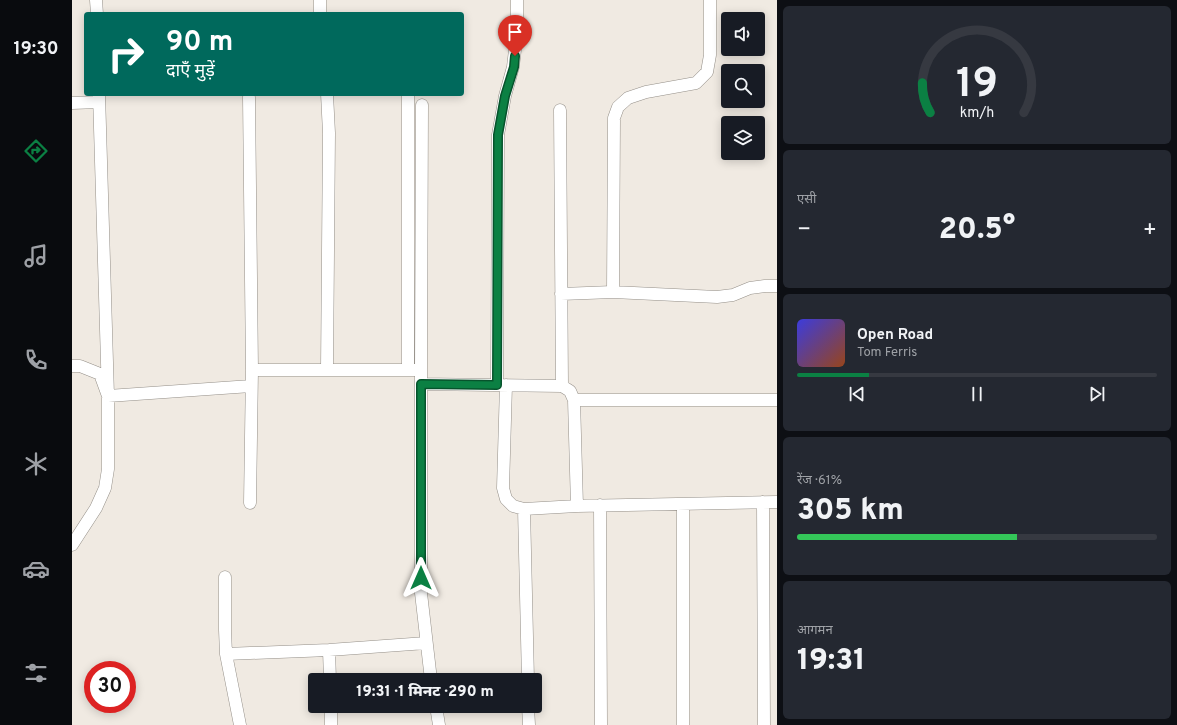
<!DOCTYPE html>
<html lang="hi">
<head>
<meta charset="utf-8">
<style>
	body { margin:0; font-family:Overpass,"Noto Sans Devanagari",sans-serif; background:#242831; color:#f1f3f6; height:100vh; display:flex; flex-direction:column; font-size:15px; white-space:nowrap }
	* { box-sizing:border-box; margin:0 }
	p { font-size:13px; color:#9ea1a6 }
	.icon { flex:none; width:22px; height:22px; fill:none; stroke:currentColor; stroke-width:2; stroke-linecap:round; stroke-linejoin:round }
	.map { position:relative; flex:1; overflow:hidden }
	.sheet { display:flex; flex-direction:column; gap:6px; padding:6px; background:#0d0f14; width:400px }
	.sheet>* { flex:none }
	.hud { position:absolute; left:12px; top:12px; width:380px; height:84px; border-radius:4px; box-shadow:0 2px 10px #0003; background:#00695c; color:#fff; overflow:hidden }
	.fabs { position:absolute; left:649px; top:12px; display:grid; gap:8px }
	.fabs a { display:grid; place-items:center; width:44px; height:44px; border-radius:4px; background:#171b24; box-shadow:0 2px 10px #0003; font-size:20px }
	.speed { position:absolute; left:12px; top:661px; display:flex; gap:8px; font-size:20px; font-weight:700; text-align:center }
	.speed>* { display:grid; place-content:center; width:52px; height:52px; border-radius:50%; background:#171b24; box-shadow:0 2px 10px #0003; line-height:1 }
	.speed .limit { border:6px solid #d22; background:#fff; color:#111 }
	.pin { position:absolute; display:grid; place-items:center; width:34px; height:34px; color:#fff; margin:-41px -17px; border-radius:50% 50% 50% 0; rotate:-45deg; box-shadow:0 0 4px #0007 }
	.pin .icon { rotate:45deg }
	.me { position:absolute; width:44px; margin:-22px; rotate:0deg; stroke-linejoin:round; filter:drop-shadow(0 0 3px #0008) }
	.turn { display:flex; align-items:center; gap:14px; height:84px; padding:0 16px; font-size:18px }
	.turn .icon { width:52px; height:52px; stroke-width:2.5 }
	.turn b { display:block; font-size:28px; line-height:34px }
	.big { font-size:30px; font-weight:800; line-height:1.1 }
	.sheet .card { flex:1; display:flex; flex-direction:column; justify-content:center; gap:6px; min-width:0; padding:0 14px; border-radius:6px; background:#242831 }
	.sheet .dial { align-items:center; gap:0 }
	.dial svg { height:104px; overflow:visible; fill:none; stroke:#363941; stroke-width:7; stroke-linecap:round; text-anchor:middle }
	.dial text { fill:#f1f3f6; stroke:none }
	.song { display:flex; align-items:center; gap:12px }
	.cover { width:48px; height:48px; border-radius:6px; background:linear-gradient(135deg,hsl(240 70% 55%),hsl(20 70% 35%)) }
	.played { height:4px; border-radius:2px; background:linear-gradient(90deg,#0b8043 20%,#363941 20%) }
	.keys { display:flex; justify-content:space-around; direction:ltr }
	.heat { display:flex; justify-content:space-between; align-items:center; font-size:22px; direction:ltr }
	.charge { height:6px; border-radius:3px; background:linear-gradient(90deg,#34c759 61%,#363941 0) }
	.trip { position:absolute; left:236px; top:673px; width:234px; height:40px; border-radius:4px; background:#171b24; box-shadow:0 2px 10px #0003; font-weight:800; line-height:40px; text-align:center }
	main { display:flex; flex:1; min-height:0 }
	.tabs { display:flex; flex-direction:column; width:72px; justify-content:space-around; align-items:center; background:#090b0e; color:#9ea1a6 }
	.tabs .icon { width:28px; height:28px }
	.tabs .active { color:#0b8043 }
	.tabs b { font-size:18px; color:#f1f3f6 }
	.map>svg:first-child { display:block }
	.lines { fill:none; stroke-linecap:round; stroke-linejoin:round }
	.minor-casing { stroke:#948f88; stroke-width:13 }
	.minor { stroke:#fff; stroke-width:12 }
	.route-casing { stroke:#07532c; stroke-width:10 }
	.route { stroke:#0b8043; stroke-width:7 }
</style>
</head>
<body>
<main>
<nav class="tabs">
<b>19:30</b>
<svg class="icon active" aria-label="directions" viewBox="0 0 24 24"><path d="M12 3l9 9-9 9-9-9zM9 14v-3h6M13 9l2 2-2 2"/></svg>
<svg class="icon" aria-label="music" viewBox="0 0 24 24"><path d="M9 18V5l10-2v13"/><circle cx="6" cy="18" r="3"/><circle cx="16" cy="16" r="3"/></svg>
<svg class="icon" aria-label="phone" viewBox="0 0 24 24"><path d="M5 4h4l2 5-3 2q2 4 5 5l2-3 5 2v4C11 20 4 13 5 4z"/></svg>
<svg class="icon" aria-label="climate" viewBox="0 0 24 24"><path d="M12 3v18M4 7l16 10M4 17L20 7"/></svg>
<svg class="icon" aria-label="car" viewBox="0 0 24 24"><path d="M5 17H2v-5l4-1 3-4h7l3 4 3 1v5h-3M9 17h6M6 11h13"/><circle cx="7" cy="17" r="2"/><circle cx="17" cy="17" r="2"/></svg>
<svg class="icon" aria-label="filters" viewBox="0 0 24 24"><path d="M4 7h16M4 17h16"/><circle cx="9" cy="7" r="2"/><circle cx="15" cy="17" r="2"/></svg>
</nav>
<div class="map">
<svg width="705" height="725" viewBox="0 0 705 725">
	<rect width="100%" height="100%" fill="#f0eae2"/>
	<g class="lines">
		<defs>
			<path id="minor" d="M 24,0 L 25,14
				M 248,0 L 248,14
				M 27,94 L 36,396 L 179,386
				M 336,94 L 336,370
				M 177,97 L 180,370 L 178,503
				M 0,103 L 27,102
				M 350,105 L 349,370 L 349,593 L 359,680
				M 488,110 L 490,386
				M 541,292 L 542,118 L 546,107 L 556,98 L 574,92 L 624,83 L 635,72 L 638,55 L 638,0
				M 489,294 L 541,292 L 645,297 L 661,295 L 678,288 L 693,286 L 705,286
				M 0,366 L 8,366 L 28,374 L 36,396 L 36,469 L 33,488 L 24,508 L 0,545
				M 180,370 L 343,370
				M 255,370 L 257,133 L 255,94
				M 349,384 L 490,386 L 498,391 L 502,400 L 505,506
				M 425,385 L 426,135 L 433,96 L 441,67 L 445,33 L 445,0
				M 434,385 L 431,488 L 434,499 L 441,506 L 452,509 L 505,506 L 705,502
				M 502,400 L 705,400
				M 691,502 L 692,725
				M 611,504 L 611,725
				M 528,505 L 529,725
				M 452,509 L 456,680
				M 153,577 L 153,630 L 154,654 L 257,650 L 354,643
				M 257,650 L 258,680
				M 154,654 L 168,725
				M 259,706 L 259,725
				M 364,706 L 367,725
				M 456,706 L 457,725"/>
		</defs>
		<use href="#minor" class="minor-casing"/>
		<use href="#minor" class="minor"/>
	</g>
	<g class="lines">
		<defs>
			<path id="route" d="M 349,578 L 349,384 L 425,385 L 426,135 L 433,96 L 442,67 L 443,56"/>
		</defs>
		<use href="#route" class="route-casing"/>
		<use href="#route" class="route"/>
	</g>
</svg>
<div class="fabs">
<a><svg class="icon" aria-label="sound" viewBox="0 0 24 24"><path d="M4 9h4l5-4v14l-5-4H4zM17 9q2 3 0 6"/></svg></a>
<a><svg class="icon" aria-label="search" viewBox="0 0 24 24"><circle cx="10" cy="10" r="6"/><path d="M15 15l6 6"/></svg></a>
<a><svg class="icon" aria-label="layers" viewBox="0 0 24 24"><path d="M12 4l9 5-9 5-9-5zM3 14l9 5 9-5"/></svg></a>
</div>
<div class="speed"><div class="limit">30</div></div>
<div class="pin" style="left:443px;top:56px;background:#d93025"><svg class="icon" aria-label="arrive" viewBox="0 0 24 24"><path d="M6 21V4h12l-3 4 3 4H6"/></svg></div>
<svg class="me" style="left:349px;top:578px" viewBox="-20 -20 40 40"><path d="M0-17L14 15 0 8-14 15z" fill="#0b8043" stroke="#fff" stroke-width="4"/></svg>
<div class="trip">19:31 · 1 मिनट · 290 m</div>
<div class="hud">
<div class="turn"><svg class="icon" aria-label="right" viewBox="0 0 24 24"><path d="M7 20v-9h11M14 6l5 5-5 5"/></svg><div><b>90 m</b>दाएँ मुड़ें</div></div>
</div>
</div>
<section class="sheet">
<div class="card dial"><svg viewBox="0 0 100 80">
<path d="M14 69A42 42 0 1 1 86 69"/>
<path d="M14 69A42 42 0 0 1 8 46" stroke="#0b8043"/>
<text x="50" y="56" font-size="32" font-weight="700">19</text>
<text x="50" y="72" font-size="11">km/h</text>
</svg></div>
<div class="card"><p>एसी</p>
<div class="heat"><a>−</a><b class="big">20.5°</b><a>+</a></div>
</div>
<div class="card">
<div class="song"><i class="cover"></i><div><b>Open Road</b><p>Tom Ferris</p></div></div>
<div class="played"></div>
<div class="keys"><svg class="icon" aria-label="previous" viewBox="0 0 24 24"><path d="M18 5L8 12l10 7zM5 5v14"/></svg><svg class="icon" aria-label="pause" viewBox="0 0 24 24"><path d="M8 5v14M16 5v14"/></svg><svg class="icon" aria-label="next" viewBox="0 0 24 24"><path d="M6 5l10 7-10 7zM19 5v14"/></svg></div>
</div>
<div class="card"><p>रेंज · 61%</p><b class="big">305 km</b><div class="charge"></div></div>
<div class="card"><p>आगमन</p><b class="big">19:31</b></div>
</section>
</main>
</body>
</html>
